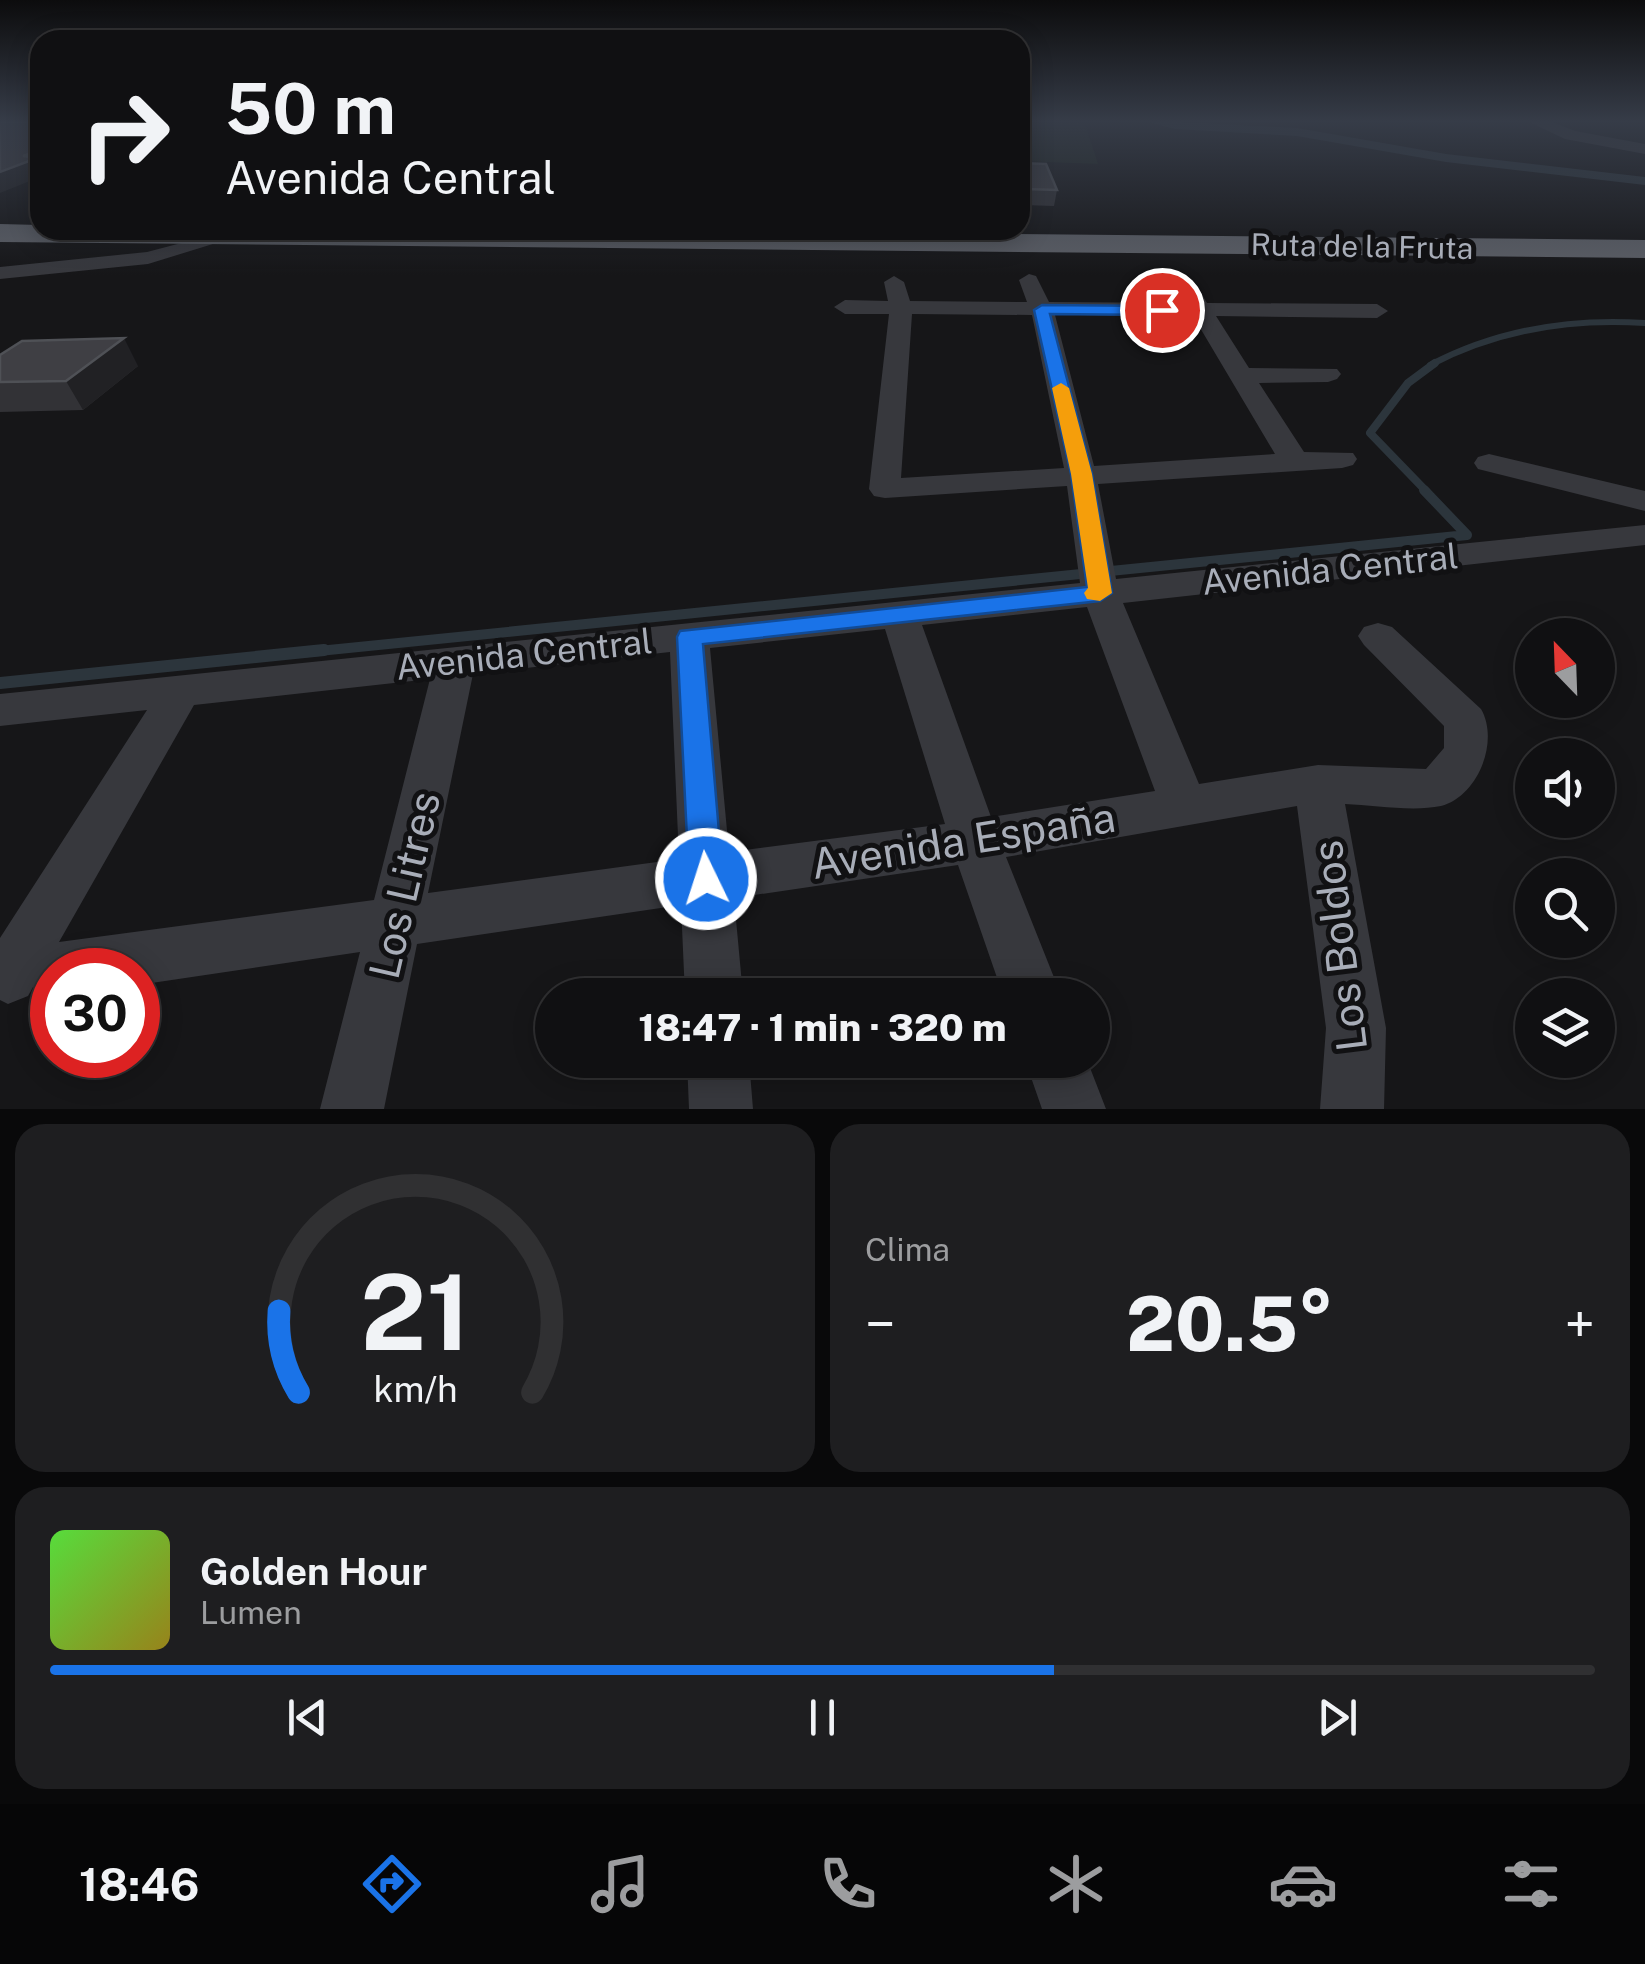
<!DOCTYPE html>
<html lang="es">
<head>
<meta charset="utf-8">
<style>
	body { margin:0; font-family:"Public Sans",sans-serif; background:#1e1e20; color:#f1f3f6; height:100vh; display:flex; flex-direction:column; font-size:38px; white-space:nowrap }
	* { box-sizing:border-box; margin:0 }
	p { font-size:32px; color:#9c9d9f }
	.icon { flex:none; width:55px; height:55px; fill:none; stroke:currentColor; stroke-width:2; stroke-linecap:round; stroke-linejoin:round }
	.map { position:relative; height:1109px; overflow:hidden }
	.side { display:flex; flex-direction:column; gap:15px; padding:15px; background:#09090a; flex:1 }
	.side>* { flex:none }
	.banner { position:absolute; left:30px; top:30px; width:1000px; height:210px; border-radius:30px; box-shadow:0 5px 25px #0003,0 0 0 2px #303032; background:#101012; color:#f1f3f6; overflow:hidden }
	.needle { width:65px; rotate:337deg }
	.tools { position:absolute; left:1515px; top:618px; display:grid; gap:20px }
	.tools a { display:grid; place-items:center; width:100px; height:100px; border-radius:50%; background:#101012; box-shadow:0 5px 25px #0003,0 0 0 2px #303032; font-size:50px }
	.speed { position:absolute; left:30px; top:948px; display:flex; gap:20px; font-size:50px; font-weight:700; text-align:center }
	.speed>* { display:grid; place-content:center; width:130px; height:130px; border-radius:50%; background:#101012; box-shadow:0 5px 25px #0003,0 0 0 2px #303032; line-height:1 }
	.speed .limit { border:15px solid #d22; background:#fff; color:#111 }
	.pin { position:absolute; display:grid; place-items:center; width:85px; height:85px; color:#fff; margin:-42px; border:5px solid #fff; border-radius:50%; box-shadow:0 2px 10px #0007 }
	.me { position:absolute; width:110px; margin:-55px; rotate:356deg; stroke-linejoin:round; filter:drop-shadow(0 0 8px #0008) }
	.turn { display:flex; align-items:center; gap:35px; height:210px; padding:0 30px; font-size:45px }
	.turn .icon { width:130px; height:130px; stroke-width:2.5 }
	.turn b { display:block; font-size:70px; line-height:85px }
	.big { font-size:75px; font-weight:800; line-height:1.1 }
	.side .card { flex:1; display:flex; flex-direction:column; justify-content:center; gap:15px; min-width:0; padding:0 35px; border-radius:30px; background:#1e1e20 }
	.side .dial { align-items:center; gap:0 }
	.dial svg { height:260px; overflow:visible; fill:none; stroke:#303032; stroke-width:7; stroke-linecap:round; text-anchor:middle }
	.dial text { fill:#f1f3f6; stroke:none }
	.song { display:flex; align-items:center; gap:30px }
	.cover { width:120px; height:120px; border-radius:15px; background:linear-gradient(135deg,hsl(110 70% 55%),hsl(50 70% 35%)) }
	.played { height:10px; border-radius:5px; background:linear-gradient(90deg,#1a73e8 65%,#303032 65%) }
	.keys { display:flex; justify-content:space-around; direction:ltr }
	.heat { display:flex; justify-content:space-between; align-items:center; font-size:55px; direction:ltr }
	.side .tiles { flex:1; display:grid; gap:15px; grid-template-columns:1fr 1fr }
	.card:last-child { grid-column:span 2 }
	.trip { position:absolute; left:535px; top:978px; width:575px; height:100px; border-radius:50px; background:#101012; box-shadow:0 5px 25px #0003,0 0 0 2px #303032; font-weight:800; line-height:100px; text-align:center }
	.tabs { display:flex; height:160px; justify-content:space-around; align-items:center; background:#060607; color:#9c9d9f }
	.tabs .icon { width:70px; height:70px }
	.tabs .current { color:#1a73e8 }
	.tabs b { font-size:45px; color:#f1f3f6 }
	.map>svg:first-child { display:block }
	.green { fill:#1c231d }
	.lines { fill:none; stroke-linecap:round; stroke-linejoin:round }
	.stream-far3 { stroke:#2c353c; stroke-width:6 }
	.stream-far2 { stroke:#2c353c; stroke-width:8 }
	.stream-far1 { stroke:#2c353c; stroke-width:10 }
	.stream { stroke:#2c353c; stroke-width:12 }
	.canal { fill:#2c353c; fill-rule:evenodd }
	.minor { fill:#37383d; fill-rule:evenodd }
	.tertiary { fill:#37383d; fill-rule:evenodd }
	.trunk { fill:#5b5e65; fill-rule:evenodd }
	.wall { fill:#323236 }
	.shaded-wall { fill:#212124 }
	.building { fill:#3f3f44; stroke:#4f5156; stroke-width:2.5 }
	.route { fill:#1a73e8; stroke:#114b97; stroke-width:2.5 }
	.slow { fill:#f59e0b }
	.labels { text-anchor:middle; dominant-baseline:central; stroke-width:10; stroke-linejoin:round; paint-order:stroke }
	.far-street-label { font-size:30px; fill:#a8adb8; stroke:#111113 }
	.street-label { font-size:35px; fill:#a8adb8; stroke:#111113 }
	.near-street-label { font-size:42px; fill:#a8adb8; stroke:#111113 }
</style>
</head>
<body>
<div class="map">
<svg width="1645" height="1109" viewBox="0 0 1645 1109">
	<rect width="100%" height="100%" fill="#161618"/>
	<path class="green" d="M 1020,120 L 1096,120 L 1098,123 L 1085,124 L 1098,164 L 1020,161 Z"/>
	<g class="lines">
		<path class="stream-far3" d="M 1430,365 C 1497,330 1570,318 1645,323"/>
		<path class="stream-far2" d="M 1427,492 L 1370,433 L 1408,383 L 1435,363"/>
		<path class="stream-far1" d="M 299,653 L 1467,535 L 1424,490"/>
		<path class="stream" d="M 0,683 L 324,650"/>
		<path class="canal" d="M 1141,120 L 1297,128 L 1446,154 L 1645,177 L 1645,185 L 1446,162 L 1297,136 L 1175,129 Z"/>
		<path class="minor" d="M 231,230 L 242,235 L 148,264 L 0,279 L 0,267 L 147,252 Z
			M 1029,274 L 1036,276 L 1049,302 L 1185,303 L 1181,296 L 1192,290 L 1200,291 L 1207,303 L 1377,304 L 1388,311 L 1377,318 L 1216,316 L 1249,368 L 1337,369 L 1341,374 L 1337,379 L 1328,382 L 1259,383 L 1304,452 L 1353,453 L 1357,459 L 1353,465 L 1342,468 L 1098,484 L 1116,579 L 1645,525 L 1645,545 L 1123,603 L 1199,784 L 1318,765 L 1426,769 L 1444,748 L 1444,726 L 1364,645 L 1358,636 L 1364,627 L 1378,623 L 1392,627 L 1481,709 C 1500,742 1477,797 1441,806 C 1412,812 1374,805 1345,804 L 1386,1028 L 1384,1109 L 1320,1109 L 1326,1028 L 1297,806 L 1006,857 L 1061,995 L 1003,995 L 958,865 L 734,898 L 743,995 L 685,995 L 681,905 L 417,944 L 384,1109 L 320,1109 L 360,952 L 138,985 L 138,970 L 52,970 L 52,997 L 33,987 L 28,996 L 8,1004 L 0,1000 L 0,938 L 147,710 L 0,726 L 0,694 L 1080,583 L 1067,486 L 885,498 L 874,496 L 869,489 L 889,314 L 845,314 L 834,307 L 845,300 L 888,301 L 884,282 L 894,276 L 904,282 L 910,301 L 1027,302 L 1019,280 ZM 912,314 L 1032,315 L 1064,468 L 901,478 ZM 1055,315 L 1193,316 L 1275,454 L 1094,466 ZM 1087,607 L 1155,791 L 991,817 L 922,625 ZM 885,629 L 945,824 L 729,852 L 710,648 ZM 670,652 L 679,859 L 428,893 L 473,674 ZM 430,679 L 374,900 L 59,942 L 194,705 Z
			M 1489,454 L 1645,491 L 1645,511 L 1478,469 L 1474,463 L 1478,457 Z
			M 687,1060 L 749,1060 L 753,1109 L 689,1109 Z
			M 1025,1060 L 1087,1060 L 1106,1109 L 1042,1109 Z"/>
		<path class="tertiary" d="M 1525,120 L 1547,120 L 1575,131 L 1645,144 L 1645,154 L 1565,139 Z"/>
		<path class="trunk" d="M 0,224 L 40,225 L 40,230 L 598,230 L 1645,240 L 1645,258 L 0,242 Z"/>
	</g>
	<path class="wall" d="M 1020,163 L 1057,190 L 1054,206 L 1023,205 L 1020,197 Z
		M 0,355 L 138,366 L 83,410 L 0,412 Z"/>
	<path class="shaded-wall" d="M 40,150 L 40,177 L 0,193 L 0,172 L 23,156 Z
		M 124,338 L 138,366 L 83,410 L 66,381 Z"/>
	<path class="building" d="M 0,122 L 40,122 L 40,150 L 23,156 L 37,158 L 0,172 Z
		M 1020,163 L 1046,164 L 1057,190 L 1025,189 L 1020,175 Z
		M 124,338 L 66,381 L 0,382 L 0,355 L 22,341 Z"/>
	<linearGradient id="sky" x2="0" y2="1"><stop stop-color="#0c0c0d"/><stop offset="0.44" stop-color="#363c48"/><stop offset="1" stop-color="#363c48" stop-opacity="0"/></linearGradient>
	<rect width="1645" height="275" fill="url(#sky)"/>
	<path class="route" d="M 1042,305 L 1162,306 L 1169,310 L 1162,315 L 1050,314 L 1092,474 L 1112,593 L 1100,601 L 703,644 L 723,879 L 718,889 L 706,894 L 694,889 L 689,879 L 677,637 L 680,631 L 1087,587 L 1071,474 L 1034,310 Z"/>
	<path class="slow" d="M 1061,383 L 1069,388 L 1092,474 L 1112,593 L 1100,601 L 1087,599 L 1084,593 L 1088,588 L 1071,474 L 1052,388 Z"/>
	<g class="labels">
		<g class="far-street-label">
			<text transform="translate(1362 246) rotate(1)">Ruta de la Fruta</text>
		</g>
		<g class="street-label">
			<text transform="translate(1330 569) rotate(-6)">Avenida Central</text>
			<text transform="translate(524 654) rotate(-6)">Avenida Central</text>
		</g>
		<g class="near-street-label">
			<text transform="translate(963 840) rotate(-9)">Avenida España</text>
			<text transform="translate(404 885) rotate(-77)">Los Litres</text>
			<text transform="translate(1339 946) rotate(-97)">Los Boldos</text>
		</g>
	</g>
</svg>
<div class="tools">
<a><svg class="needle" viewBox="-14 -14 28 28"><path d="M0-13l5 13h-10z" fill="#e53935"/><path d="M0 13l5-13h-10z" fill="#9c9d9f"/></svg></a>
<a><svg class="icon" aria-label="sound" viewBox="0 0 24 24"><path d="M4 9h4l5-4v14l-5-4H4zM17 9q2 3 0 6"/></svg></a>
<a><svg class="icon" aria-label="search" viewBox="0 0 24 24"><circle cx="10" cy="10" r="6"/><path d="M15 15l6 6"/></svg></a>
<a><svg class="icon" aria-label="layers" viewBox="0 0 24 24"><path d="M12 4l9 5-9 5-9-5zM3 14l9 5 9-5"/></svg></a>
</div>
<div class="speed"><div class="limit">30</div></div>
<div class="pin" style="left:1162px;top:310px;background:#d93025"><svg class="icon" aria-label="arrive" viewBox="0 0 24 24"><path d="M6 21V4h12l-3 4 3 4H6"/></svg></div>
<svg class="me" style="left:706px;top:879px" viewBox="-20 -20 40 40"><circle r="17" fill="#1a73e8" stroke="#fff" stroke-width="3"/><path d="M0-11L8 9 0 5-8 9z" fill="#fff"/></svg>
<div class="trip">18:47 · 1 min · 320 m</div>
<div class="banner">
<div class="turn"><svg class="icon" aria-label="right" viewBox="0 0 24 24"><path d="M7 20v-9h11M14 6l5 5-5 5"/></svg><div><b>50 m</b>Avenida Central</div></div>
</div>
</div>
<section class="side">
<div class="tiles">
<div class="card dial"><svg viewBox="0 0 100 80">
<path d="M14 69A42 42 0 1 1 86 69"/>
<path d="M14 69A42 42 0 0 1 8 44" stroke="#1a73e8"/>
<text x="50" y="56" font-size="32" font-weight="700">21</text>
<text x="50" y="72" font-size="11">km/h</text>
</svg></div>
<div class="card"><p>Clima</p>
<div class="heat"><a>−</a><b class="big">20.5°</b><a>+</a></div>
</div>
<div class="card">
<div class="song"><i class="cover"></i><div><b>Golden Hour</b><p>Lumen</p></div></div>
<div class="played"></div>
<div class="keys"><svg class="icon" aria-label="previous" viewBox="0 0 24 24"><path d="M18 5L8 12l10 7zM5 5v14"/></svg><svg class="icon" aria-label="pause" viewBox="0 0 24 24"><path d="M8 5v14M16 5v14"/></svg><svg class="icon" aria-label="next" viewBox="0 0 24 24"><path d="M6 5l10 7-10 7zM19 5v14"/></svg></div>
</div>
</div>
</section>
<nav class="tabs">
<b>18:46</b>
<svg class="icon current" aria-label="directions" viewBox="0 0 24 24"><path d="M12 3l9 9-9 9-9-9zM9 14v-3h6M13 9l2 2-2 2"/></svg>
<svg class="icon" aria-label="music" viewBox="0 0 24 24"><path d="M9 18V5l10-2v13"/><circle cx="6" cy="18" r="3"/><circle cx="16" cy="16" r="3"/></svg>
<svg class="icon" aria-label="phone" viewBox="0 0 24 24"><path d="M5 4h4l2 5-3 2q2 4 5 5l2-3 5 2v4C11 20 4 13 5 4z"/></svg>
<svg class="icon" aria-label="climate" viewBox="0 0 24 24"><path d="M12 3v18M4 7l16 10M4 17L20 7"/></svg>
<svg class="icon" aria-label="car" viewBox="0 0 24 24"><path d="M5 17H2v-5l4-1 3-4h7l3 4 3 1v5h-3M9 17h6M6 11h13"/><circle cx="7" cy="17" r="2"/><circle cx="17" cy="17" r="2"/></svg>
<svg class="icon" aria-label="filters" viewBox="0 0 24 24"><path d="M4 7h16M4 17h16"/><circle cx="9" cy="7" r="2"/><circle cx="15" cy="17" r="2"/></svg>
</nav>
</body>
</html>
